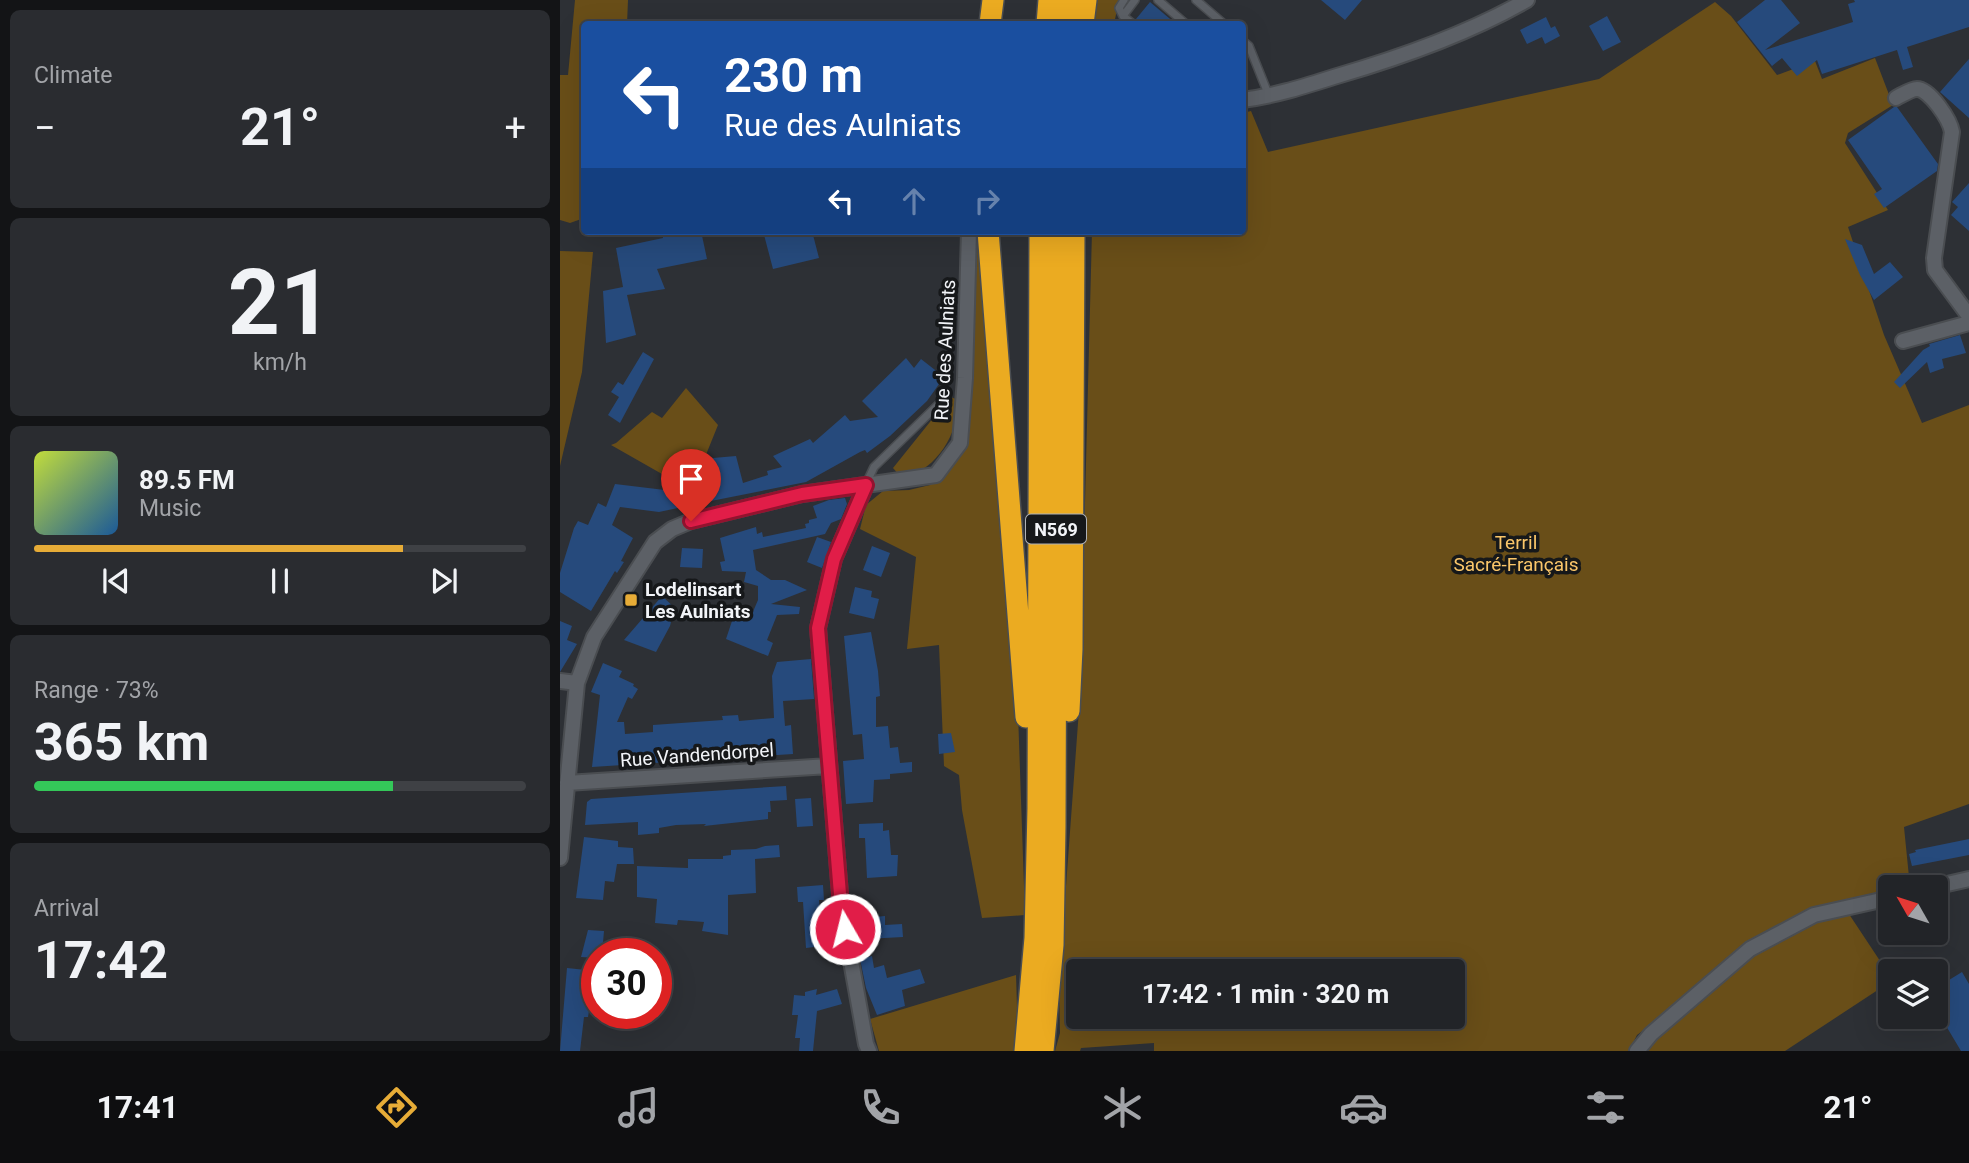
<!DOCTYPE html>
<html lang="en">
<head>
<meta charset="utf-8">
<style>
	body { margin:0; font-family:Roboto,sans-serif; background:#2a2c30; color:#f1f3f6; height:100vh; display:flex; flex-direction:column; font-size:26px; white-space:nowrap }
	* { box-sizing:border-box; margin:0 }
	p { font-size:23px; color:#a2a4a8 }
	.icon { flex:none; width:38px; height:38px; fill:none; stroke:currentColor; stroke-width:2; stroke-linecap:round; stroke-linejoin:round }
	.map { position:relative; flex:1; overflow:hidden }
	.details { display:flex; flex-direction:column; gap:10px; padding:10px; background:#131416; width:560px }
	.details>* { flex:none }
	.banner { position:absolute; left:21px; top:21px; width:665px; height:214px; border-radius:7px; box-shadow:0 7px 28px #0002,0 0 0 2px #3f4145; background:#1a4fa0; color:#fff; overflow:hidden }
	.needle { width:46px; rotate:309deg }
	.controls { position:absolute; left:1318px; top:875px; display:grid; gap:14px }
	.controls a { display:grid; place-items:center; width:70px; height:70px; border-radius:7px; background:#222428; box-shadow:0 7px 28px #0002,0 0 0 2px #3f4145; font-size:35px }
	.speed { position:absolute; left:21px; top:938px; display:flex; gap:14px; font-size:35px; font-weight:700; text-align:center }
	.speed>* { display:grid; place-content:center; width:91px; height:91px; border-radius:50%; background:#222428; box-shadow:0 7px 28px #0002,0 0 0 2px #3f4145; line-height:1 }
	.speed .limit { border:10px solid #d22; background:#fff; color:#111 }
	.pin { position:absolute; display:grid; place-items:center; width:60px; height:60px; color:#fff; margin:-72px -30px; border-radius:50% 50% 50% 0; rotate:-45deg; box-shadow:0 0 7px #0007 }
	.pin .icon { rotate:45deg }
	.me { position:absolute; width:77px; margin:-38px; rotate:352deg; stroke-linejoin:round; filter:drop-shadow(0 0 5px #0008) }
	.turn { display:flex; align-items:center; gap:24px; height:147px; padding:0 28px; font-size:32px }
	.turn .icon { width:91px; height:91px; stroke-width:2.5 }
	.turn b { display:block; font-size:49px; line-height:60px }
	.lanes { display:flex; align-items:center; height:66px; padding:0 28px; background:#0003; justify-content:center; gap:35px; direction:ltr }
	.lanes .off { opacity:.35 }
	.big { font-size:52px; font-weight:700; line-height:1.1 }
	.details .tile { flex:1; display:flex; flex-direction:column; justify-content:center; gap:10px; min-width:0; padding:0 24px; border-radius:10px; background:#2a2c30 }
	.details .dial { align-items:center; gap:0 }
	.dial b { font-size:91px; line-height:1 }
	.song { display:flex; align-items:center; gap:21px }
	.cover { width:84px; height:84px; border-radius:10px; background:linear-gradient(135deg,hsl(70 70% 55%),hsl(210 70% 35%)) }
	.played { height:7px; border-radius:4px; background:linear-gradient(90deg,#e7ac37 75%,#3f4145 75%) }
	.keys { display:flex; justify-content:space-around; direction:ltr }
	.heat { display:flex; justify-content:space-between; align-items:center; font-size:38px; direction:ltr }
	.charge { height:10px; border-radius:5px; background:linear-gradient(90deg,#34c759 73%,#3f4145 0) }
	.trip { position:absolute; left:506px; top:959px; width:399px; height:70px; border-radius:7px; background:#222428; box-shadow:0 7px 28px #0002,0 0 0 2px #3f4145; font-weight:700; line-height:70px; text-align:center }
	.dock { display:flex; height:112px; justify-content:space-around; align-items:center; background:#0e0e10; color:#a2a4a8 }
	.dock .icon { width:49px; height:49px }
	.dock .current { color:#e7ac37 }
	.dock b { font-size:32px; color:#f1f3f6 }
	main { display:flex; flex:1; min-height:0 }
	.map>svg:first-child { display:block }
	.green { fill:#694e18; fill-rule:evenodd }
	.building { fill:#264a7c }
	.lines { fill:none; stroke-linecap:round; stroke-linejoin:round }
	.lane-casing { stroke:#4a4d51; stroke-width:10 }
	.street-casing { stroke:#4a4d51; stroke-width:18 }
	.highway-casing { stroke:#4a4d51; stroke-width:24 }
	.lane { stroke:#5c6066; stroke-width:7 }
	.street { stroke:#5c6066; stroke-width:14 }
	.highway { stroke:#ebab21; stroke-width:21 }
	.route-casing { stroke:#92132f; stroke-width:18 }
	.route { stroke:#e11d48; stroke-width:12 }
	.poi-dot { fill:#e7ac37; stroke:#16181a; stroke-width:2.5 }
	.labels { text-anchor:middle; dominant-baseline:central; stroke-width:7; stroke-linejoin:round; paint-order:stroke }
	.shield { fill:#16181a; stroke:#b0b2b5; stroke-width:2 }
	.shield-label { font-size:18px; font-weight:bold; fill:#f2f4f8 }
	.street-label { font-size:19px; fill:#f2f4f8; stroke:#16181a }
	.park-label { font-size:19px; fill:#fac66a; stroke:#16181a }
	.poi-label { font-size:19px; font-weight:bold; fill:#f2f4f8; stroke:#16181a; text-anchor:start }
</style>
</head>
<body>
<main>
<section class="details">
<div class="tile"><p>Climate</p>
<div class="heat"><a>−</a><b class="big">21°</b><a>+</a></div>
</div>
<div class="tile dial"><b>21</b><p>km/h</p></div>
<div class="tile">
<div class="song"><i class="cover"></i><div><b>89.5 FM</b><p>Music</p></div></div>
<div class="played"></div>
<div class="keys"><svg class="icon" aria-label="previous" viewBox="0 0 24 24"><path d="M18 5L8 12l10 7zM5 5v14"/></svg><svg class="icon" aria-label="pause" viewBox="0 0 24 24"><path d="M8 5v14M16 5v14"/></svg><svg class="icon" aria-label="next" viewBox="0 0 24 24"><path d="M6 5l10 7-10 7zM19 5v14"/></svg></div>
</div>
<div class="tile"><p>Range · 73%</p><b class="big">365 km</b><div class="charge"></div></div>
<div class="tile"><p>Arrival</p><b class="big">17:42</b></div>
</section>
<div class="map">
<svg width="1409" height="1051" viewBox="0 0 1409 1051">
	<rect width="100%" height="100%" fill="#2d3035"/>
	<path class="green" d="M 15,0 L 68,0 L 67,24 L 24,24 L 24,218 L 10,223 L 0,220 L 0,75 L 8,75 Z
		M 537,0 L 559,0 L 554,24 L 532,24 Z
		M 1155,2 L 1171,16 L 1217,75 L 1255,61 L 1262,79 L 1315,58 L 1333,105 L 1288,133 L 1285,143 L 1328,210 L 1288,227 L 1324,335 L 1362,423 L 1409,405 L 1409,804 L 1344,827 L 1350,887 L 1330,887 L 1330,893 L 1285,908 L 1330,976 L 1330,982 L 1225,1051 L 1075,1051 L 1113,1008 L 1077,1035 L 1069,1051 L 594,1051 L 594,1043 L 521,1048 L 520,1051 L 495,1051 L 500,1033 L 499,981 L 520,696 L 532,231 L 682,231 L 683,113 L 691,111 L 708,152 L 1039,79 ZM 518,971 L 892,971 L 892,1017 L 518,1017 Z
		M 417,231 L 422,231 L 435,468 L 456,655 L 465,915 L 422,918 L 402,810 L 399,775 L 384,766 L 379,645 L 347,649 L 356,557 L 300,529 L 306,505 L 323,491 L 349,490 L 370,485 L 396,461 L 408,412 Z
		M 0,251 L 33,252 L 22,372 L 0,466 Z
		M 126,388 L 158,425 L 137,477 L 116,482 L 51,445 L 56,443 L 92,412 L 102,418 Z
		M 390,397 L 396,399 C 403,429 373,477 340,476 L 333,468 Z
		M 456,975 L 458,1039 L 456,1051 L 319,1051 L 310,1019 Z"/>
	<path class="building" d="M 761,0 L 802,0 L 785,20 Z
		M 1205,0 L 1221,0 L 1240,23 L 1205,50 L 1293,22 L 1288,4 L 1295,2 L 1294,0 L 1409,0 L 1409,27 L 1347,47 L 1353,67 L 1343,70 L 1337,50 L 1262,74 L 1257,60 L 1237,76 L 1222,58 L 1212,66 L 1177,22 Z
		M 590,2 L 616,24 L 579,24 L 576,19 Z
		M 1047,16 L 1061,42 L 1043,51 L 1029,26 Z
		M 986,17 L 991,28 L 995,26 L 1000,36 L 985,44 L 982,37 L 967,44 L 960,30 Z
		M 1409,59 L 1409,118 L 1380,92 Z
		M 1334,107 L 1337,107 L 1378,164 L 1377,171 L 1324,208 L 1314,194 L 1322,189 L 1288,140 Z
		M 1409,183 L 1409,231 L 1391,215 L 1398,207 L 1392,202 Z
		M 102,231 L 141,231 L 147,259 L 97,269 L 105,289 L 67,295 L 76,335 L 46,343 L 43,291 L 63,287 L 56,248 L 103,238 Z
		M 203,231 L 252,231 L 259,258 L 213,269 Z
		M 1285,239 L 1302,245 L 1314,274 L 1330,262 L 1343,277 L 1314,300 L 1300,275 Z
		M 1400,335 L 1406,353 L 1382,359 L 1384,368 L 1370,373 L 1367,362 L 1340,388 L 1334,382 L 1363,350 L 1370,346 L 1369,344 Z
		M 83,352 L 94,359 L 60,423 L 48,415 L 59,397 L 51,392 L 58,382 L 63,385 Z
		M 346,358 L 354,368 L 361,359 L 384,377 L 367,401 L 330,436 L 307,453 L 305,450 L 300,452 L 246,482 L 151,501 L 147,487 L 146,502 L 99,512 L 60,507 L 52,525 L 73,538 L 61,561 L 64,562 L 57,573 L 55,571 L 31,611 L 0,592 L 0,573 L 14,528 L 18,521 L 28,525 L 38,503 L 46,507 L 55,484 L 113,491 L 116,468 L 144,470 L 145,466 L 153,465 L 153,458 L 176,456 L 183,483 L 208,475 L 207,471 L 222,467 L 213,456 L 250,439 L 253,443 L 285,415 L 290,421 L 318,417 L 302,401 Z
		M 285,498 L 287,504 L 281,519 L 271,523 L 265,534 L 193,550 L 196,570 L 211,580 L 225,580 L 247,590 L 211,604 L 240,607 L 239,614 L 217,615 L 207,640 L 213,643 L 208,656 L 166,639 L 176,609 L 192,614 L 198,600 L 198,586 L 184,582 L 186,572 L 162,571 L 160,562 L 165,561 L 160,538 L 196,527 L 197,534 L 202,532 L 203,537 L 246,528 L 245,524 L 249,523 L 249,520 L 257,518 L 253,506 L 269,500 Z
		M 257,537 L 271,542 L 262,568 L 247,562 Z
		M 312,546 L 330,553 L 321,577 L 303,570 Z
		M 122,548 L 143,549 L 142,568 L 120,567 Z
		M 295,587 L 312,591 L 311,597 L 319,599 L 314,619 L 289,613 Z
		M 102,596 L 116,609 L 107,619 L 111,622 L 110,626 L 96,652 L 64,640 Z
		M 0,621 L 12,626 L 7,640 L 17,644 L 0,672 Z
		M 311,632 L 318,671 L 320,696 L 316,697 L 316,727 L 328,726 L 330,748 L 338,747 L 340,763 L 352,762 L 352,772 L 330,774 L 330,779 L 314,780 L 313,802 L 286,804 L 283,761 L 304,759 L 302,734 L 293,735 L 284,636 Z
		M 251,659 L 254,699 L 223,701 L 225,726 L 231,725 L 233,754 L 32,767 L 40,695 L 31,692 L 43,663 L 62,671 L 59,677 L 74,684 L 73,686 L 78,689 L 72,699 L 68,697 L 57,722 L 64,722 L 65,734 L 93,732 L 93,725 L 163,720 L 162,716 L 178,715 L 179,721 L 214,718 L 212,676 L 217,662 Z
		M 391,733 L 395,752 L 379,754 L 378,734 Z
		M 226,786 L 227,800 L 210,801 L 211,812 L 208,812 L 208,819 L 144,826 L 146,824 L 116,825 L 99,828 L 99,833 L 78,835 L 78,822 L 25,825 L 27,802 L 31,799 Z
		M 251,798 L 253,826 L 237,827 L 235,799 Z
		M 323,823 L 323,831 L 329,830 L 331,855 L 338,855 L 337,876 L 307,878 L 305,838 L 299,838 L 299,824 Z
		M 24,837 L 58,841 L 58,847 L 73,848 L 74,864 L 57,864 L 54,882 L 45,881 L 43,900 L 16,898 Z
		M 1409,839 L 1409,855 L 1352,866 L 1349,854 L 1356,852 L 1355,850 Z
		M 219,845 L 220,857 L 195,859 L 196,893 L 168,895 L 168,935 L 142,931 L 144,922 L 118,920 L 117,925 L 95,923 L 97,899 L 77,897 L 77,866 L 128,868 L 128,859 L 163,859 L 163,856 L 171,855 L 171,850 L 196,849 L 205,846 Z
		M 263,885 L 264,900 L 259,900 L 263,946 L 246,948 L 243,902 L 238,902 L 237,887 Z
		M 325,916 L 325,925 L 342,924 L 343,937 L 306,939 L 305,918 Z
		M 28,930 L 44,931 L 42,954 L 37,954 L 37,958 L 21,957 Z
		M 312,956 L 314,968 L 324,965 L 327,978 L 360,969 L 365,983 L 342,990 L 345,1006 L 317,1015 L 306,988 L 300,959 Z
		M 7,968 L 26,970 L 24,982 L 29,982 L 27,997 L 31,998 L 28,1017 L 24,1017 L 20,1051 L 0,1051 Z
		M 1402,972 L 1409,984 L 1409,1051 L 1401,1051 L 1376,1009 L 1376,988 Z
		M 257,989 L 256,995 L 277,989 L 282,1004 L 257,1011 L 253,1051 L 239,1051 L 240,1038 L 235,1038 L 238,1015 L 232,1015 L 234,995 L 245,996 L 245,992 Z"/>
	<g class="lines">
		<defs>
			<path id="lane" d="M 598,0 L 626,24
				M 636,0 L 664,24
				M 563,16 L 559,8 L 564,0
				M 573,24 L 563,16 L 575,0
				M 682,40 L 689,46 L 709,96
				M 306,484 L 314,467 L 385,398"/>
			<path id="street" d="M 1336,98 C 1342,95 1351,89 1357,89 C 1370,89 1390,120 1392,132 L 1374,258 L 1375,270 L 1409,316
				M 682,100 C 715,96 745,86 777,76 C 842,57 908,34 967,0
				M 1343,341 L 1409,323
				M 306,485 L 274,559 L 258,628 L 281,906 L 306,1044 L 309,1051
				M 0,681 L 17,683
				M 7,783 L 269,766
				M 0,858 L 17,683 L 34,637 L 95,542 L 112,529 L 131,521 L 242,494 L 376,475 L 400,443 L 405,378 L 409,231
				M 1374,887 L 1409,879
				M 1077,1051 L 1091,1034 L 1190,949 L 1254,915 L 1330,898"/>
			<path id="highway" d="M 430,24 L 433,0
				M 487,24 L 489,0
				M 505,24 L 506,0
				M 523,24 L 526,0
				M 428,231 L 466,717
				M 509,711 L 512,649 L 514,231
				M 465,1051 L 475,938 L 478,808 L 480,231
				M 483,1051 L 493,945 L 495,827 L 497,231"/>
		</defs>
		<use href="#lane" class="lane-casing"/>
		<use href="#street" class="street-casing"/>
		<use href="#highway" class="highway-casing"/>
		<use href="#lane" class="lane"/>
		<use href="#street" class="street"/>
		<use href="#highway" class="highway"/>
	</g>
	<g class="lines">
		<defs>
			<path id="route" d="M 131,521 L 242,494 L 306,485 L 274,559 L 258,628 L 281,906 L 285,929"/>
		</defs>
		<use href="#route" class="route-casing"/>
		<use href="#route" class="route"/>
	</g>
	<rect class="poi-dot" x="64" y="593" width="14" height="14" rx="3.5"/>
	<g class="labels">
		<rect class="shield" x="466" y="514.5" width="60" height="29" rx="5"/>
		<g class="shield-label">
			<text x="496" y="529">N569</text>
		</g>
		<g class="street-label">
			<text transform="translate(385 350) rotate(-87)">Rue des Aulniats</text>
			<text transform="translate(137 755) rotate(-4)">Rue Vandendorpel</text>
		</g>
		<g class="park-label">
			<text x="956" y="542">Terril<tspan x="956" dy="22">Sacré-Français</tspan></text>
		</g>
		<g class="poi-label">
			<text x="85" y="589">Lodelinsart<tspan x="85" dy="22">Les Aulniats</tspan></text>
		</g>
	</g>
</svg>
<div class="controls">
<a><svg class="needle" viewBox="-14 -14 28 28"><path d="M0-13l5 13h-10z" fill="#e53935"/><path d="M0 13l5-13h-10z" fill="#a2a4a8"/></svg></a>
<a><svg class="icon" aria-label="layers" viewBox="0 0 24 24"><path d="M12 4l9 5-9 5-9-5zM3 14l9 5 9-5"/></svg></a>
</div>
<div class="speed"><div class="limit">30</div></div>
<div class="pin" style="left:131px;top:521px;background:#d93025"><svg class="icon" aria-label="arrive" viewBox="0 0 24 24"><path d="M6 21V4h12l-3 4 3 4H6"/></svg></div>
<svg class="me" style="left:285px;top:929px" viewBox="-20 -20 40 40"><circle r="17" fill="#e11d48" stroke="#fff" stroke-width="3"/><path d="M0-11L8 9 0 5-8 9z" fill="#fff"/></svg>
<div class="trip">17:42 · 1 min · 320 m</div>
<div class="banner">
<div class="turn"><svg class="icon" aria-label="left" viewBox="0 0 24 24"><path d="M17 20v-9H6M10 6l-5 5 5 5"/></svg><div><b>230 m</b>Rue des Aulniats</div></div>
<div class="lanes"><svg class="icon" aria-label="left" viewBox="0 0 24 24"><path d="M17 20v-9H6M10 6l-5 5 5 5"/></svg><svg class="icon off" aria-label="ahead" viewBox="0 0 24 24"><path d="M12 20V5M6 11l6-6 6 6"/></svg><svg class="icon off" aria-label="right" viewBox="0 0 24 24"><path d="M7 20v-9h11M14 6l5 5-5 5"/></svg></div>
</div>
</div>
</main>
<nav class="dock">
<b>17:41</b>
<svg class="icon current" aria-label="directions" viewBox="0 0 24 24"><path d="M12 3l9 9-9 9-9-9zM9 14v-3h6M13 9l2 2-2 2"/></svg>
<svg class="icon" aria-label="music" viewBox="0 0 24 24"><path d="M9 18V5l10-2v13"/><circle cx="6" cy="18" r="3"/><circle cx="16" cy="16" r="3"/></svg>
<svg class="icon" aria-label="phone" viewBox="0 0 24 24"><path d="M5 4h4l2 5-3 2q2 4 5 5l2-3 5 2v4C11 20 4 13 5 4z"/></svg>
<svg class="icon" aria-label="climate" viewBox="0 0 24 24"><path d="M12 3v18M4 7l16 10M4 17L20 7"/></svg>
<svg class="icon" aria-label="car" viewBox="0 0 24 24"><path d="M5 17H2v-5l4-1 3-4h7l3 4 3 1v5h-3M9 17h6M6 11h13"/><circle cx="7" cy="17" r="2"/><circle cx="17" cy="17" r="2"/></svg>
<svg class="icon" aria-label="filters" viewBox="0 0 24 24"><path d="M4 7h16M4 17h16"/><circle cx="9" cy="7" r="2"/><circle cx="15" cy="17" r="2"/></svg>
<b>21°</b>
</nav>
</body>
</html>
